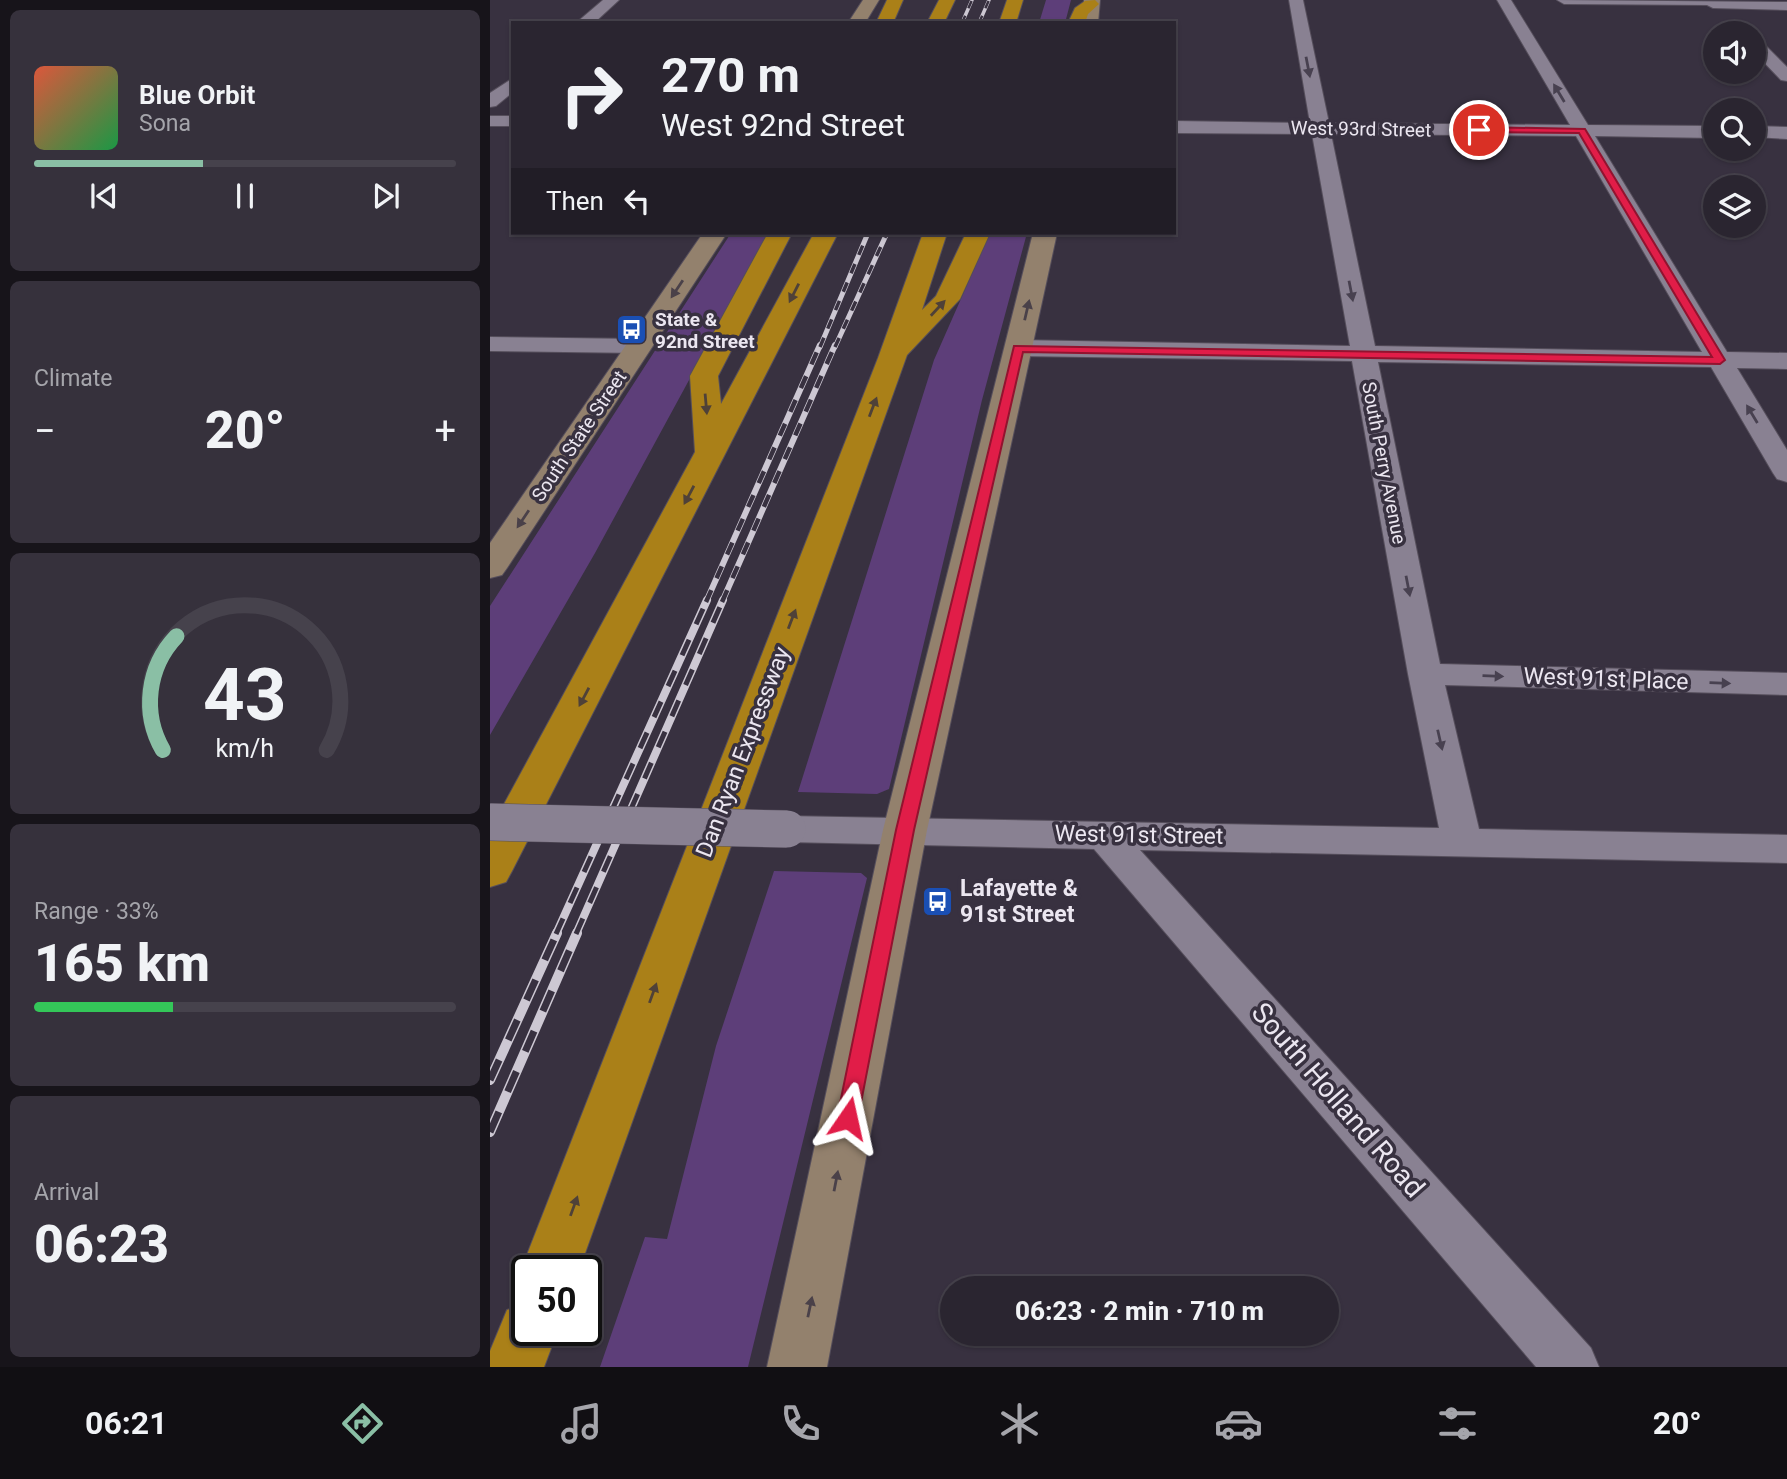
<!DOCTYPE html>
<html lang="en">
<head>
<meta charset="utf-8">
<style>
	body { margin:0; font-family:Roboto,sans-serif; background:#36313c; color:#f1f3f6; height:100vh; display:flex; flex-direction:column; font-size:26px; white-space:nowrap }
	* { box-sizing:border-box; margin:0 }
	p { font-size:23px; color:#a5a5ab }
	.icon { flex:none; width:38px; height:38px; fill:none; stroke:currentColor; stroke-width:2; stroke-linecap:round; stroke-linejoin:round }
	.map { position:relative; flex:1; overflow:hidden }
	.sheet { display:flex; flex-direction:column; gap:10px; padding:10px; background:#17141a; width:490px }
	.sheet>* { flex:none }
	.hud { position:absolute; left:21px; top:21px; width:665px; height:214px; border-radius:0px; box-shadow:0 2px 5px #0004,0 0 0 2px #46424c; background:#2a2530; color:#f1f3f6; overflow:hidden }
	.buttons { position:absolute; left:1213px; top:21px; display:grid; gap:14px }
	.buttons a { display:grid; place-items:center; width:63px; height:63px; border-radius:50%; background:#2a2530; box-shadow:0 2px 5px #0004,0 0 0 2px #46424c; font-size:35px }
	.speed { position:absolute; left:21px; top:1255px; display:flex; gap:14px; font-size:35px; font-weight:700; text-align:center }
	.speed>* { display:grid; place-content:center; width:91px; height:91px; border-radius:50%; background:#2a2530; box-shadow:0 2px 5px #0004,0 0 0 2px #46424c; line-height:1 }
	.speed .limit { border:4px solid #111; border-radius:10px; background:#fff; color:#111 }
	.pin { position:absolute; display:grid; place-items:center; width:60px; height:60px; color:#fff; margin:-30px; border:4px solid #fff; border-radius:50%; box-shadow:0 2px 7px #0007 }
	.me { position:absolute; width:77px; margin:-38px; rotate:11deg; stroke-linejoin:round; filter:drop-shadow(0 0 5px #0008) }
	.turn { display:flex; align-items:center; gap:24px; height:147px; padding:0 35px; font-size:32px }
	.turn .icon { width:91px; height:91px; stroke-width:2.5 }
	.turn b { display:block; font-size:49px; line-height:60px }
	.then { display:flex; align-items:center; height:66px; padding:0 35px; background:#0003; gap:14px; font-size:26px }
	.big { font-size:52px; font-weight:800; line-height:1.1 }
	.sheet .tile { flex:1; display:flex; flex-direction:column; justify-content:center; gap:10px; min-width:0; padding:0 24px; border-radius:10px; background:#36313c }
	.sheet .dial { align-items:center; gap:0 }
	.dial svg { height:182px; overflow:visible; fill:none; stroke:#46424c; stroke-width:7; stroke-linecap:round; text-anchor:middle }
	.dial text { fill:#f1f3f6; stroke:none }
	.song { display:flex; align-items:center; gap:21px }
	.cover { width:84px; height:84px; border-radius:10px; background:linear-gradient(135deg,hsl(10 70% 55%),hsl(140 70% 35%)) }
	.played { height:7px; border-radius:4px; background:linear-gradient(90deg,#8abfa5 40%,#46424c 40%) }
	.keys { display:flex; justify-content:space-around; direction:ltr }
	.heat { display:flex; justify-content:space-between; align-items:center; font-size:38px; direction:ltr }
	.charge { height:10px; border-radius:5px; background:linear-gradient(90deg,#34c759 33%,#46424c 0) }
	.trip { position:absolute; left:450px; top:1276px; width:399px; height:70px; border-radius:35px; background:#2a2530; box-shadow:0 2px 5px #0004,0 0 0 2px #46424c; font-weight:800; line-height:70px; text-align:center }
	.menu { display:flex; height:112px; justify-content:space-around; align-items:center; background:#110f13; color:#a5a5ab }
	.menu .icon { width:49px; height:49px }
	.menu .selected { color:#8abfa5 }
	.menu b { font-size:32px; color:#f1f3f6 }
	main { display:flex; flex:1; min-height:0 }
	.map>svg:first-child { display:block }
	.green { fill:#5d3e79 }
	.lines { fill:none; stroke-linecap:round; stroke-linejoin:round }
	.street-casing { stroke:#554e5b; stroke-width:2 }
	.secondary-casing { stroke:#554e5b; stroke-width:2 }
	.highway-casing { stroke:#554e5b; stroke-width:2 }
	.street { fill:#898192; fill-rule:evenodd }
	.secondary { fill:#93816d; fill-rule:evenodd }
	.highway { fill:#aa8018; fill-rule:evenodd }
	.rail-far4-casing { stroke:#cdc8d3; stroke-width:3.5 }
	.rail-far3-casing { stroke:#cdc8d3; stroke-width:5 }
	.rail-far2-casing { stroke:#cdc8d3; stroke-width:6 }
	.rail-far1-casing { stroke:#cdc8d3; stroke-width:8 }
	.rail-casing { stroke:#cdc8d3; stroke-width:10 }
	.rail-far4 { stroke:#383140; stroke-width:2.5; stroke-dasharray:8; stroke-linecap:butt }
	.rail-far3 { stroke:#383140; stroke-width:3.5; stroke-dasharray:10; stroke-linecap:butt }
	.rail-far2 { stroke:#383140; stroke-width:4.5; stroke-dasharray:13; stroke-linecap:butt }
	.rail-far1 { stroke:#383140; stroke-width:5; stroke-dasharray:17; stroke-linecap:butt }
	.rail { stroke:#383140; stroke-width:7; stroke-dasharray:22; stroke-linecap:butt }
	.street-bridge-casing { stroke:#554e5b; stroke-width:38; stroke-linecap:butt }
	.street-bridge { stroke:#898192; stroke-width:37 }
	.oneway { fill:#484150 }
	.oneway2 { fill:#4a4149 }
	.oneway3 { fill:#4f4138 }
	.route { fill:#e11d48; stroke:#92132f; stroke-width:2 }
	.labels { text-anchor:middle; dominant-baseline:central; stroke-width:7; stroke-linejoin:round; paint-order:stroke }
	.far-street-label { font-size:19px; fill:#ebe6f0; stroke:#383140 }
	.far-poi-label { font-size:19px; font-weight:bold; fill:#ebe6f0; stroke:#383140; text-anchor:start }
	.street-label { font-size:23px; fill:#ebe6f0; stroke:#383140 }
	.poi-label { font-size:23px; font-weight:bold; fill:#ebe6f0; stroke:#383140; text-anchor:start }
	.near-street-label { font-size:28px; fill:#ebe6f0; stroke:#383140 }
</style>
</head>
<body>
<main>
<section class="sheet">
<div class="tile">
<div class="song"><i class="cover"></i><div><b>Blue Orbit</b><p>Sona</p></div></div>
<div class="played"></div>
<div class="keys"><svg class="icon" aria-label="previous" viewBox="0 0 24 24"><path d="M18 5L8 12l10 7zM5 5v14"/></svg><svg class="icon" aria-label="pause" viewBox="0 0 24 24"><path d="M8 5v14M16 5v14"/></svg><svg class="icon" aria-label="next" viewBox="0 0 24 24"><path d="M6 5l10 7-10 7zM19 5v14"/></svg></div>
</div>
<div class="tile"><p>Climate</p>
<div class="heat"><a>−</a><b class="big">20°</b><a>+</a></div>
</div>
<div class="tile dial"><svg viewBox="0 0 100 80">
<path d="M14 69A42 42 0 1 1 86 69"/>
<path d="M14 69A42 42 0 0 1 20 19" stroke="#8abfa5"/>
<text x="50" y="56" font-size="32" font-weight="700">43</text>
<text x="50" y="72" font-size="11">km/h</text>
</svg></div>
<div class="tile"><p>Range · 33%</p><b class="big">165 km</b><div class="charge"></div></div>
<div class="tile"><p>Arrival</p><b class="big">06:23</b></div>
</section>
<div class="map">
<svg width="1297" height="1367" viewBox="0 0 1297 1367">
	<rect width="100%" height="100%" fill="#383140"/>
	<path class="green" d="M 556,0 L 581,0 L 575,23 L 549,23 Z
		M 241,233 L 279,233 L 105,553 L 0,735 L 0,606 Z
		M 500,233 L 537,233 L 492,400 L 399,789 L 387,794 L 308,792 L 444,360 Z
		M 284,871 L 371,873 L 377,878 L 258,1367 L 110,1367 L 155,1237 L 177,1239 L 226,1046 Z"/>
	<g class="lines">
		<defs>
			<path id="street" d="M 113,0 L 129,0 L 104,23 L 86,23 Z
				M 799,0 L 813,0 L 839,123 L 1080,125 L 1007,0 L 1021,0 L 1098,125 L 1225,126 L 1225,138 L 1105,136 L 1237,352 L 1297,353 L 1297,369 L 1247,368 L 1297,450 L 1297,482 L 1287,479 L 1283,473 L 1221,367 L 888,362 L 950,664 L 1297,673 L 1297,695 L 955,685 L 989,829 L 1297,835 L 1297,863 L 650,850 L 1101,1348 L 1109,1367 L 1046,1367 L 604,849 L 297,842 L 283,838 L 277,829 L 283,820 L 297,816 L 949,828 L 918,674 L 862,361 L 528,356 L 519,353 L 515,348 L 519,343 L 528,340 L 860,346 L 822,134 L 684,133 L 684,121 L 820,123 ZM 841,134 L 1086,136 L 1212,352 L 885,346 Z
				M 1067,0 L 1297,2 L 1297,10 L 1223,8 L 1217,5 L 1074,4 Z
				M 1264,38 L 1270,40 L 1297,67 L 1297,81 L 1291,80 L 1264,52 Z
				M 23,78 L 23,92 L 6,106 L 0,107 L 0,93 Z
				M 0,116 L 23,116 L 23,126 L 0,126 Z
				M 1264,126 L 1297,127 L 1297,139 L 1264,137 Z
				M 0,337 L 149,339 L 158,341 L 161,346 L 158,351 L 149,353 L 0,351 Z"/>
			<path id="secondary" d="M 373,0 L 389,0 L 375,23 L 358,23 Z
				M 594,0 L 610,0 L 608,23 L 592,23 Z
				M 213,233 L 237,233 L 17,568 L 12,575 L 0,578 L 0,543 Z
				M 543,233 L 567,233 L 437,830 L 337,1367 L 277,1367 L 393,830 Z"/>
			<path id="highway" d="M 397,0 L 413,0 L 403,23 L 386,23 Z
				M 449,0 L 465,0 L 454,23 L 437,23 Z
				M 517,0 L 533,0 L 526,23 L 509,23 Z
				M 595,1 L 605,0 L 609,4 L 598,14 L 595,23 L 578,23 L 585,8 Z
				M 278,233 L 302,233 L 228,376 L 231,404 L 324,233 L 348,233 L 22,871 L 16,882 L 0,887 L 0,830 L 205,452 L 200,376 Z
				M 433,233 L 457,233 L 432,310 L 446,296 L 476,233 L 500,233 L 470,299 L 417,355 L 89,1270 L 37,1270 L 37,1282 L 31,1270 L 388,358 Z
				M 37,1303 L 37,1330 L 68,1330 L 54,1367 L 0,1367 L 0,1351 L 17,1310 Z"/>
		</defs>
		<use href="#street" class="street-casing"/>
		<use href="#secondary" class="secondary-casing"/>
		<use href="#highway" class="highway-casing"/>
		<use href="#street" class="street"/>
		<use href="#secondary" class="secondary"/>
		<use href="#highway" class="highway"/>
		<defs>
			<path id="rail-far4" d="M 472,23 L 482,0
				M 489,23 L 499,0"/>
			<path id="rail-far3" d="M 330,347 L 378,233
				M 345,347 L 397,233"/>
			<path id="rail-far2" d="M 216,602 L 330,345
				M 232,602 L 345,345"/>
			<path id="rail-far1" d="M 66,934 L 217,600
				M 86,934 L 233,600"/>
			<path id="rail" d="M 0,1080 L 67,933
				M 0,1132 L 87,933"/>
		</defs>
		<use href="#rail-far4" class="rail-far4-casing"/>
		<use href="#rail-far3" class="rail-far3-casing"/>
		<use href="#rail-far2" class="rail-far2-casing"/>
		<use href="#rail-far1" class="rail-far1-casing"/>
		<use href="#rail" class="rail-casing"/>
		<use href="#rail-far4" class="rail-far4"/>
		<use href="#rail-far3" class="rail-far3"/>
		<use href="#rail-far2" class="rail-far2"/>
		<use href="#rail-far1" class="rail-far1"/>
		<use href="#rail" class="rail"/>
		<defs>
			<path id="street-bridge" d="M 0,822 L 297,829"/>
		</defs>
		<use href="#street-bridge" class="street-bridge-casing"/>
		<use href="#street-bridge" class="street-bridge"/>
	</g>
	<defs><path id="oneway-solid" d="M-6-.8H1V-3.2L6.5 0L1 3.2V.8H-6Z" transform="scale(1.75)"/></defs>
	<g class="oneway">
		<use href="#oneway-solid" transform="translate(818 67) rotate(79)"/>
		<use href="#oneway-solid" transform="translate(1069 93) rotate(-121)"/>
		<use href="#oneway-solid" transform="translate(861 291) rotate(79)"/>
		<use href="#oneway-solid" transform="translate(1262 414) rotate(-121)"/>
		<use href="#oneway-solid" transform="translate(918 586) rotate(79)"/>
		<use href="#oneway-solid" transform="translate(1003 676) rotate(2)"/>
		<use href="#oneway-solid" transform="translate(1230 683) rotate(2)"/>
		<use href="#oneway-solid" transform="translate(950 740) rotate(77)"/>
	</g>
	<g class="oneway2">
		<use href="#oneway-solid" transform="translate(187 289) rotate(124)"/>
		<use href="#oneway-solid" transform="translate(537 310) rotate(-77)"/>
		<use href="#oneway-solid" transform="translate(33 519) rotate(124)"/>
		<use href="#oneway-solid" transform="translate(346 1181) rotate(-79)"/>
		<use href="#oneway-solid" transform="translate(320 1307) rotate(-78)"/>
	</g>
	<g class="oneway3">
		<use href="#oneway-solid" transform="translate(304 293) rotate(117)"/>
		<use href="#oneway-solid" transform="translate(448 308) rotate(-47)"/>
		<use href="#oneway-solid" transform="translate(216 404) rotate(85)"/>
		<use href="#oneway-solid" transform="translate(383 407) rotate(-69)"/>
		<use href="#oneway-solid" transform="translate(199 495) rotate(118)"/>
		<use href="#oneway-solid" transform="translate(302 619) rotate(-69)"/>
		<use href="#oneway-solid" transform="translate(94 697) rotate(118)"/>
		<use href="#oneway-solid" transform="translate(163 993) rotate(-70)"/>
		<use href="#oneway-solid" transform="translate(84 1206) rotate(-70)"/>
	</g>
	<path class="route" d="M 989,127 L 1095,129 L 1235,360 L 1230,364 L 533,352 L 424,830 L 368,1118 L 365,1125 L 358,1127 L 350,1125 L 347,1118 L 406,830 L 524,346 L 1222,357 L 1089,133 L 986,132 Z"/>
	<defs>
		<symbol id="bus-square" viewBox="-11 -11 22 22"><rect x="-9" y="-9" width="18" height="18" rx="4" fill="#1a4fb4" stroke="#383140"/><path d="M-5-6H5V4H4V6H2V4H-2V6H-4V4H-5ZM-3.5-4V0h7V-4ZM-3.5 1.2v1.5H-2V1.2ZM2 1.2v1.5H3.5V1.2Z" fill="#fff"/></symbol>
	</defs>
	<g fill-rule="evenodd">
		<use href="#bus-square" x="124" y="312" width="35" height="35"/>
		<use href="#bus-square" x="430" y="884" width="35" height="35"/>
	</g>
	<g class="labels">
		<g class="far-street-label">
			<text transform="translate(871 129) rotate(1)">West 93rd Street</text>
			<text transform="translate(89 436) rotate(-56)">South State Street</text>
			<text transform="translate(894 463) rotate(79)">South Perry Avenue</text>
		</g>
		<g class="far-poi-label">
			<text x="165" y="319">State &amp;<tspan x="165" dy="22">92nd Street</tspan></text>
		</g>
		<g class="street-label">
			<text transform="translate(1116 679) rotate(2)">West 91st Place</text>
			<text transform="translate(253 752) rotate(-69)">Dan Ryan Expressway</text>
			<text transform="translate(649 835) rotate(1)">West 91st Street</text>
		</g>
		<g class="poi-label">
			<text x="470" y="888">Lafayette &amp;<tspan x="470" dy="26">91st Street</tspan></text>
		</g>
		<g class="near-street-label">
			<text transform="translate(848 1100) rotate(49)">South Holland Road</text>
		</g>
	</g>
</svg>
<div class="buttons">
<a><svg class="icon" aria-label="sound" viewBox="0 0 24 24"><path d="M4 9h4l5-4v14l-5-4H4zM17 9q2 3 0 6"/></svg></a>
<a><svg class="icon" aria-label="search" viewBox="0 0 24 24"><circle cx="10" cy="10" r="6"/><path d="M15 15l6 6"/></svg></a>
<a><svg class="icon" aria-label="layers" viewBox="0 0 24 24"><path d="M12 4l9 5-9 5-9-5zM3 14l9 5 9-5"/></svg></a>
</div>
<div class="speed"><div class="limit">50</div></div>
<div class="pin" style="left:989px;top:130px;background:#d93025"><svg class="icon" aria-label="arrive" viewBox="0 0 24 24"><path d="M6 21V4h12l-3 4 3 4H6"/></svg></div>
<svg class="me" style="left:358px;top:1118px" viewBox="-20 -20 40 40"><path d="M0-17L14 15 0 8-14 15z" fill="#e11d48" stroke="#fff" stroke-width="4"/></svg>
<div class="trip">06:23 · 2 min · 710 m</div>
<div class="hud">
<div class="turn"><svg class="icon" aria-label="right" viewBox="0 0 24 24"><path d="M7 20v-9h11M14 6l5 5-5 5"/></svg><div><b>270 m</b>West 92nd Street</div></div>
<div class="then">Then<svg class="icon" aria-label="left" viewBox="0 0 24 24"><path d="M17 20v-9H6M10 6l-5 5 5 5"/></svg></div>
</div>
</div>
</main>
<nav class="menu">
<b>06:21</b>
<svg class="icon selected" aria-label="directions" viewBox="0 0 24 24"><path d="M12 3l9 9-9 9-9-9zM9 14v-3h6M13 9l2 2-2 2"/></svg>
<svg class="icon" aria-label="music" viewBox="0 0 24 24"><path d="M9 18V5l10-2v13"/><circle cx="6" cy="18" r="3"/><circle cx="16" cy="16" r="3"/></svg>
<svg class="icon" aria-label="phone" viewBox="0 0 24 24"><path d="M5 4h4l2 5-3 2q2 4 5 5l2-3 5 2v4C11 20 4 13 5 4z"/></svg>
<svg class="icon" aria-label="climate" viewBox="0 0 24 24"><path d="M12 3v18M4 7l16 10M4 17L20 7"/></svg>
<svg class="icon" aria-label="car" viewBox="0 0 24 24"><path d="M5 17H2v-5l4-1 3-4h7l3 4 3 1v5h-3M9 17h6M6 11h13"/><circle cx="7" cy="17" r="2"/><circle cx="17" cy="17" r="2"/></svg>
<svg class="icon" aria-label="filters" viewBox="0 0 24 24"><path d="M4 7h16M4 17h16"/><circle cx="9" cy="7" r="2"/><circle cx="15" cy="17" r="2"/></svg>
<b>20°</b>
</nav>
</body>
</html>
